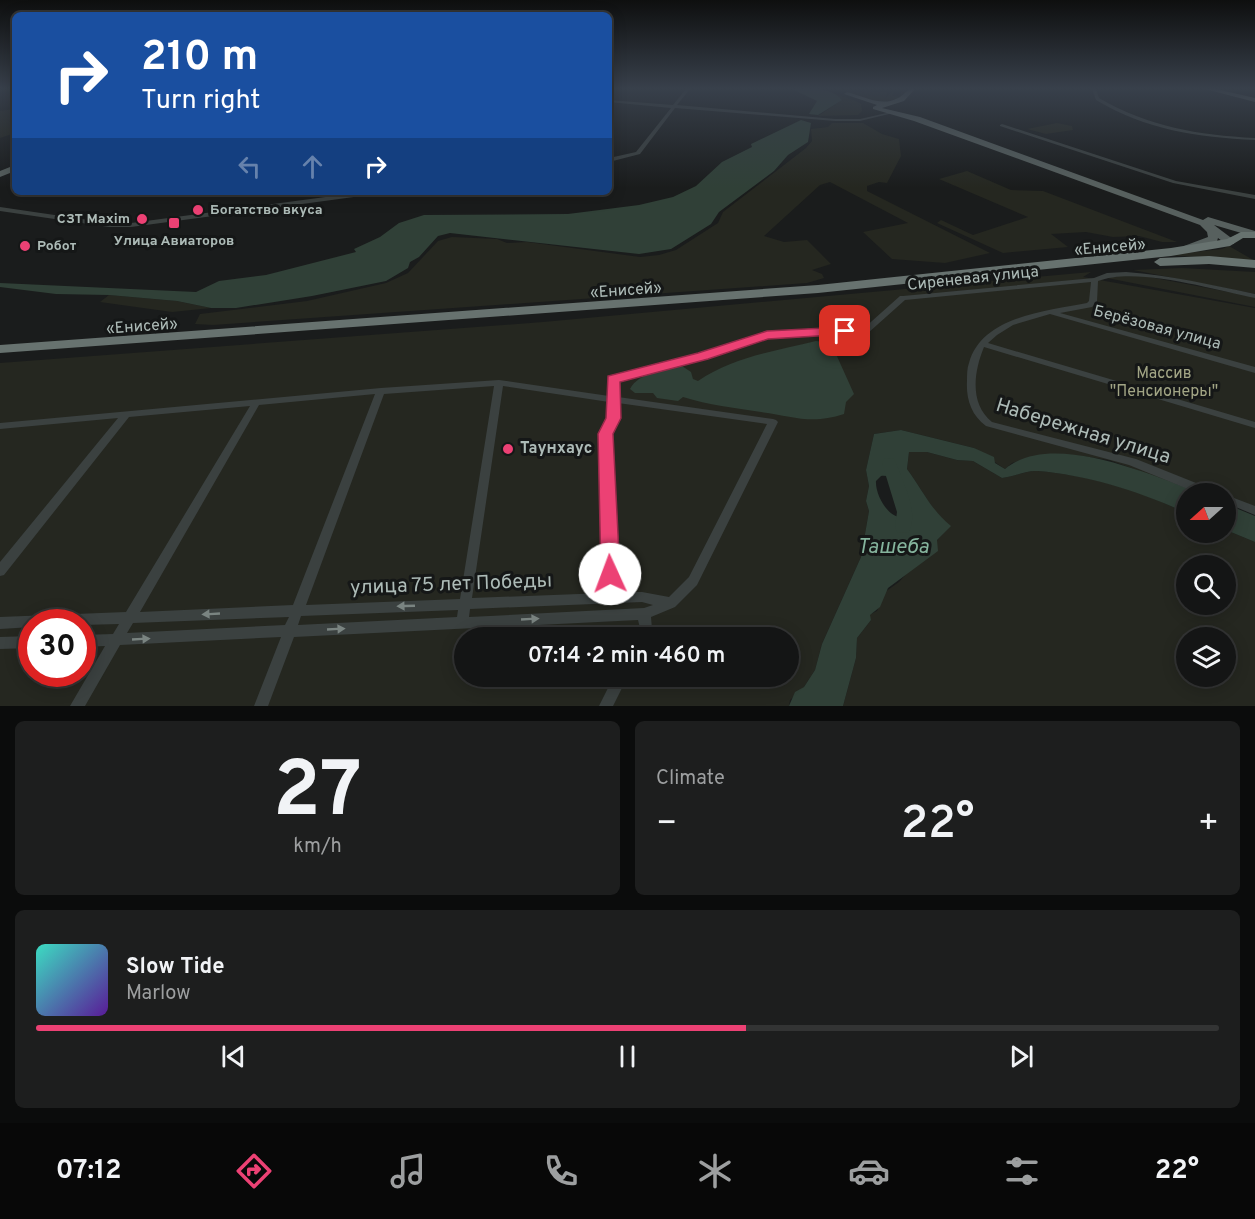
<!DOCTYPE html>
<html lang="en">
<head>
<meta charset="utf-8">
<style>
	body { margin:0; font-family:Overpass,sans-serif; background:#1d1e1e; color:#f1f3f6; height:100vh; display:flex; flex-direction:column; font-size:22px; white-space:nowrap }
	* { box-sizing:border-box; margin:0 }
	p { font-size:20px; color:#9d9fa0 }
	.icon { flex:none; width:33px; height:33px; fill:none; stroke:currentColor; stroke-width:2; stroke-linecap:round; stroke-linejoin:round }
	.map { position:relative; height:706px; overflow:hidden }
	.side { display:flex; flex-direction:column; gap:15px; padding:15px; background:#0b0c0c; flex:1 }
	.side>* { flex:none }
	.top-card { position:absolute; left:12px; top:12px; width:600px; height:183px; border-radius:9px; box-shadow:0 3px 15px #0003,0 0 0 2px #333434; background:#1a4fa0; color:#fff; overflow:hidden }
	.needle { width:39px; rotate:249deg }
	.controls { position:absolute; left:1176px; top:483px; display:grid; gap:12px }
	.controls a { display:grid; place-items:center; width:60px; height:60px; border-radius:50%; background:#141515; box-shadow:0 3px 15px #0003,0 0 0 2px #333434; font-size:30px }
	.speed { position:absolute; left:18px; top:609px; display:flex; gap:12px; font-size:30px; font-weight:700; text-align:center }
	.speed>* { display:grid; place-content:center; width:78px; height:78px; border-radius:50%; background:#141515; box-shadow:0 3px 15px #0003,0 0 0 2px #333434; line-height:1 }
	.speed .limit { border:9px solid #d22; background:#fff; color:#111 }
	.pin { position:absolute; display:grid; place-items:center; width:51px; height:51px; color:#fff; margin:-26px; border-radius:12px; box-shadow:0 3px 9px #0006 }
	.me { position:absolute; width:66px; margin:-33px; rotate:358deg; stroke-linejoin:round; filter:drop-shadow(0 0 4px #0008) }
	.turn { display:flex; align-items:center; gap:21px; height:126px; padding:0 30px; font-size:27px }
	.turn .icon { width:78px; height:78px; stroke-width:2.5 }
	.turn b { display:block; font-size:42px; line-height:51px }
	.lanes { display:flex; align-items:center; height:57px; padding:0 30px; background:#0003; justify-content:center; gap:30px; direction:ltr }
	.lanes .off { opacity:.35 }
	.big { font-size:45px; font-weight:600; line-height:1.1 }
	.side .widget { flex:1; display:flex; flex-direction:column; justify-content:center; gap:9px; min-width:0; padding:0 21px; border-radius:9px; background:#1d1e1e }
	.side .dial { align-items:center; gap:0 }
	.dial b { font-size:78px; line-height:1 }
	.song { display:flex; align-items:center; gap:18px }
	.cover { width:72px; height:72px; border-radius:9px; background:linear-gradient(135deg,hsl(170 70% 55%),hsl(270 70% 35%)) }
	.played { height:6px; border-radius:3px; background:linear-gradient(90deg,#ec4174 60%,#333434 60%) }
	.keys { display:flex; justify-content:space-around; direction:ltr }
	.heat { display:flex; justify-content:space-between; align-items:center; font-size:33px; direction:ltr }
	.side .tiles { flex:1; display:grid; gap:15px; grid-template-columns:1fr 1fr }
	.widget:last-child { grid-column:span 2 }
	.trip { position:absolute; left:454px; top:627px; width:345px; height:60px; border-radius:30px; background:#141515; box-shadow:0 3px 15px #0003,0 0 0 2px #333434; font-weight:600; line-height:60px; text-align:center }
	.dock { display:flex; height:96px; justify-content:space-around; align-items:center; background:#080808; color:#9d9fa0 }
	.dock .icon { width:42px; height:42px }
	.dock .selected { color:#ec4174 }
	.dock b { font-size:27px; color:#f1f3f6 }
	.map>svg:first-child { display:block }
	.green { fill:#252720; fill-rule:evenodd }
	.water { fill:#304037; fill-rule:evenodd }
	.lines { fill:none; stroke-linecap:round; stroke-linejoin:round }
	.river { fill:#304037; fill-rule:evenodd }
	.street { fill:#3b4140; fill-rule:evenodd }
	.primary { fill:#57605e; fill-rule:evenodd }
	.highway { fill:#67726f; fill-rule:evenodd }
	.oneway { fill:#7a8481 }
	.route { fill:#ec4174; stroke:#992a4b; stroke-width:1.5 }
	.poi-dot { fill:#ec4174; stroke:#151717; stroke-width:2 }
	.labels { text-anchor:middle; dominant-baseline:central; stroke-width:6; stroke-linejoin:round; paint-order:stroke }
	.far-poi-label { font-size:14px; font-weight:bold; fill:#adbbb7; stroke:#151717; text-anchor:start }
	.street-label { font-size:16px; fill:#adbbb7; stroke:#151717 }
	.park-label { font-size:16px; fill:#a2a585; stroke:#151717 }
	.poi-label { font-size:16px; font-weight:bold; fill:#adbbb7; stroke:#151717; text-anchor:start }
	.near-street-label { font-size:20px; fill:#adbbb7; stroke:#151717 }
	.near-water-label { font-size:21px; font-style:italic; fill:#85b49d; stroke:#151717 }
</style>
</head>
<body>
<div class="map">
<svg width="1255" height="706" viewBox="0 0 1255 706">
	<rect width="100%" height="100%" fill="#1a1c1c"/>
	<path class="green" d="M 820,89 L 856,101 L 861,104 L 862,111 L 858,115 L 818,116 L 842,100 Z
		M 837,89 L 888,92 L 885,99 L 894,89 L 892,96 L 899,97 L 903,89 L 909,90 C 888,112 861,97 837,89 Z
		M 15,109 L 15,133 L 0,138 L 0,111 Z
		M 832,123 L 863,123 L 882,134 L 899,139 L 901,156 L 887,183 L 879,182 L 867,186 L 867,191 L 990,253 L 945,263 L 892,259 L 863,232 L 908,223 L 830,182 L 820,185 L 764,236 L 784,242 L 807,240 L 831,264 L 812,270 L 822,274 L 824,278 L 807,283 L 213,325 L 195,324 L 200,314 L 307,301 L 386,283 L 408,273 L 438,241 L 452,237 L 497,239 L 507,243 L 527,242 L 640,257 L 659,255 L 676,250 L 718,223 L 723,212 L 806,148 L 812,141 L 811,129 L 828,127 Z
		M 1057,123 L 1072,126 L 1073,130 L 1046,134 L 1027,129 Z
		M 967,171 L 1011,190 L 1043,191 L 1177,242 L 1162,242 L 1139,236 L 1113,237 L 1086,232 L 1051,234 L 1068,247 L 1003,253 L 937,223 L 941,220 L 973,235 L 1028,217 L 939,179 Z
		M 1229,246 L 1255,261 L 1167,255 L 1222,249 Z
		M 1182,268 L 1255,272 L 1255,294 L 1133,270 Z
		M 1091,272 L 1083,277 L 1255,308 L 1255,514 L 1226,503 L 1226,494 L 1200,493 L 1109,460 L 1082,456 L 1041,455 L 1012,463 L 1005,469 L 974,448 L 901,430 L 874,434 L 866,470 L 869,486 L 866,501 L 869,511 L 861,557 L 822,644 L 815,670 L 804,687 L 790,700 L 789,706 L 0,706 L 0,363 L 543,322 ZM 32,622 L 82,622 L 82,674 L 32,674 ZM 465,638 L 789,638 L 789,676 L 465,676 Z
		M 1120,275 L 1144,276 L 1255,297 L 1255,307 L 1107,278 Z
		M 109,295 L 177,301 L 211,308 L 172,312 L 100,302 Z
		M 909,452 L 927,452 L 957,460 L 973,461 L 1002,478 C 1014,477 1026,470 1038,471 C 1089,475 1141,491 1186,513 L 1186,532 L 1226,530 L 1255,542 L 1255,706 L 843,706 L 856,658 L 857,638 L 871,620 L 869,615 L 877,611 L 885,592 L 899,582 L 950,526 C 931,510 922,489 907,469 ZM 1186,566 L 1226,566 L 1226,604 L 1186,604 ZM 1186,638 L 1226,638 L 1226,676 L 1186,676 Z"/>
	<path class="water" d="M 792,89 C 808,89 831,86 842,100 L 818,115 L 809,114 L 817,101 Z
		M 801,120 L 811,123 L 808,142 L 788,155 L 774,171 L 719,212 L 711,224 L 671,249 L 639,254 L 450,233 L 438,236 L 419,257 L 410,262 L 408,268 L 386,281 L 312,296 L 236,308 L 211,308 L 177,301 L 109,295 L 56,294 L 0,287 L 0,283 L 196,292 L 219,281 L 266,275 L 356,252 L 354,249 L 380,237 L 399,223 L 424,215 L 568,214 L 639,205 L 673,197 L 696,186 L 722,162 L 752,147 L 751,144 Z
		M 816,341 L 831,343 L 854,394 L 846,402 L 844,414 C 811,425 793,416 761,412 C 734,408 709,405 683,397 L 678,401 L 657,398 L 653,393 L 635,393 L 630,389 C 639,372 665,370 682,366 L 691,372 L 693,379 L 698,381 C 733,357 775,351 816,341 Z
		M 901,430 L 974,448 L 994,457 L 995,463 L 1005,469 C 1051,430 1151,475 1200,493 L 1186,494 L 1186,513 C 1142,492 1087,475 1038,471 C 1026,470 1014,477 1002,478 L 973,461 L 957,460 L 927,452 L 909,452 L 907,469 C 922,489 931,510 951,526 L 937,540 L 938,551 L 888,588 L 880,607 L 870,615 L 871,620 L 857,638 L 856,658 L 843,706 L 789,706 L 795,692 L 804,687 L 815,670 L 822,644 L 861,557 L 869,511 L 866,501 L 869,486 L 866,470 L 874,434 ZM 881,476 C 900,474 908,493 907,508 L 900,517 C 887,516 875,494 876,481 Z
		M 1226,504 L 1255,516 L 1255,542 L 1226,530 Z"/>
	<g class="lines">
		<path class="river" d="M 889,458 L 894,459 L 896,463 C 903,483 919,511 909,532 L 903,533 L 897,532 L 895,527 L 897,512 L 882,463 L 884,459 Z"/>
		<path class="street" d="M 686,89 L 690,89 L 677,105 L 835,119 L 860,119 L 891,112 L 893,113 L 860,121 L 835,121 L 675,108 L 640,154 L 609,162 L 609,158 L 636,152 L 671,108 L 609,102 L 609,100 L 673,105 Z
			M 1092,89 L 1096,89 L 1099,98 C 1149,127 1198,135 1255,138 L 1255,140 C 1197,137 1146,130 1096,100 Z
			M 1002,124 L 1176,181 L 1255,195 L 1255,199 L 1173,183 L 1000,126 L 1000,125 Z
			M 363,192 L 379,192 L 376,194 L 131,227 L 109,227 L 0,211 L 0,207 L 109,223 L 131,223 Z
			M 1126,272 C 1170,275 1212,285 1255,294 L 1255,298 C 1215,290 1136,266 1098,281 L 1097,302 L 1092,307 L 1060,313 L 1255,367 L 1255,373 L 1050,314 L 1013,325 L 997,335 L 988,343 L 1255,422 L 1255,428 L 984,347 C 974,371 969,404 992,422 L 1136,459 L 1216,491 L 1217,494 L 1200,494 L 1129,465 L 986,426 C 971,415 966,399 967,381 C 967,375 967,368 969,363 C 982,316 1047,311 1087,303 L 1089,301 L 1091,282 L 905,300 L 868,333 L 768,337 L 706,358 L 617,382 L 618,397 L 773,419 L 776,420 L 778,422 L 697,585 L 675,607 L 651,617 L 652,629 L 648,638 L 635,638 L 640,628 L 638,620 L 294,637 L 268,706 L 254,706 L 281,637 L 120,645 L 85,706 L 70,706 L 105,646 L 82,647 L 82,635 L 113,634 L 119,624 L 82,625 L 82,622 L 32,622 L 32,627 L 0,629 L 0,617 L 126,612 L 250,406 L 129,417 L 4,575 L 0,576 L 0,562 L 118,418 L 0,429 L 0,423 L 381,388 L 499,380 L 609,396 L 609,380 L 610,378 L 700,354 L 767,333 L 863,329 L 900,296 L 903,296 L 1094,278 L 1107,273 ZM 494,386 L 460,599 L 306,605 L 384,394 ZM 503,386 L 609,402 L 609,418 L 601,434 L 605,593 L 472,598 ZM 375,394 L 293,605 L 140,612 L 259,405 ZM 618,403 L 767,424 L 689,577 L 669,597 L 642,592 L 617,592 L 611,434 L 619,418 ZM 642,602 L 653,605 L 644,608 L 469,617 L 470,609 ZM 458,610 L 457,617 L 298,625 L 301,616 ZM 289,617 L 285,625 L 127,633 L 133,623 Z
			M 1226,495 L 1255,506 L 1255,515 L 1226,503 Z
			M 32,636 L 32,648 L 0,649 L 0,637 Z
			M 614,676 L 628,676 L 613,706 L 599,706 Z"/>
		<path class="primary" d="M 909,89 L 915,89 L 904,101 L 882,108 L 920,117 L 1203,220 L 1208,217 L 1255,231 L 1255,237 L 1214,225 L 1234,240 L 1234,244 L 1226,244 L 1218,238 L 1217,241 L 1192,250 L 1184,250 L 1184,246 L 1208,237 L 1207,232 L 1200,225 L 914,121 L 873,109 L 873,107 L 877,105 L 844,94 L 847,92 C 872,99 889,111 909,89 Z
			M 1205,89 L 1216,89 L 1255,98 L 1255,102 Z
			M 15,165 L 15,171 L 0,177 L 0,171 Z"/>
		<path class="highway" d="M 1241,232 L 1255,232 L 1255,238 L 1243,238 L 1230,246 L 1171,256 L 818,293 L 0,353 L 0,345 L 818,285 L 1171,248 L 1227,239 Z
			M 1209,256 L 1255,260 L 1255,268 L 1209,264 L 1160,266 L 1154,262 L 1160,258 Z"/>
	</g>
	<defs><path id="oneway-solid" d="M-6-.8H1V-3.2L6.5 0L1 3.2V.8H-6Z" transform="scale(1.5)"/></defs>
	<g class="oneway">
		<use href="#oneway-solid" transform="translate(406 606) rotate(178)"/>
		<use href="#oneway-solid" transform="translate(211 614) rotate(177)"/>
		<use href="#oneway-solid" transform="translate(530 619) rotate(-3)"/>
		<use href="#oneway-solid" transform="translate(336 629) rotate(-3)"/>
		<use href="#oneway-solid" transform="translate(141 639) rotate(-3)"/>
	</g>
	<linearGradient id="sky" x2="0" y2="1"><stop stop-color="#0e0f0f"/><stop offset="0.47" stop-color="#38404b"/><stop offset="1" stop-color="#38404b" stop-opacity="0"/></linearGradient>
	<rect width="1255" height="188" fill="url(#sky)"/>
	<path class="route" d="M 845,327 L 851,331 L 850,334 L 768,339 L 708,359 L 620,382 L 621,418 L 613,434 L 620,574 L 617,580 L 610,583 L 603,580 L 601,574 L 598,434 L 606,418 L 608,376 L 698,353 L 767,331 Z"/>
	<g class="poi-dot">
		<circle cx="198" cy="210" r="6"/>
		<circle cx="142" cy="219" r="6"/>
		<rect x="168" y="217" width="12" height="12" rx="3"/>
		<circle cx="25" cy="246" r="6"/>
		<circle cx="508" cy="449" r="6"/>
	</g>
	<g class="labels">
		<g class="far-poi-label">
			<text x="210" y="210">Богатство вкуса</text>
			<text x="130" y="219" text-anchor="end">СЗТ Maxim</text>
			<text x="174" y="241" text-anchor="middle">Улица Авиаторов</text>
			<text x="37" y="246">Робот</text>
		</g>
		<g class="street-label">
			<text transform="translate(1110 248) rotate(-5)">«Енисей»</text>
			<text transform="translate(973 279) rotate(-6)">Сиреневая улица</text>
			<text transform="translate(626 291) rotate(-4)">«Енисей»</text>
			<text transform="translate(142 327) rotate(-4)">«Енисей»</text>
			<text transform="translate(1157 328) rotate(15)">Берёзовая улица</text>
		</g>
		<g class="park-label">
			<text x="1164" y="374">Массив<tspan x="1164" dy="18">"Пенсионеры"</tspan></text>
		</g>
		<g class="poi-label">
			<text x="520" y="449">Таунхаус</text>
		</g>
		<g class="near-street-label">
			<text transform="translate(1083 432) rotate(17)">Набережная улица</text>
			<text transform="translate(451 585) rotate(-2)">улица 75 лет Победы</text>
		</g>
		<g class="near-water-label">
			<text x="893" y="547">Ташеба</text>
		</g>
	</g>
</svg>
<div class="controls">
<a><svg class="needle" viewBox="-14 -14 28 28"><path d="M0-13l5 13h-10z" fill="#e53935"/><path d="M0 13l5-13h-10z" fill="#9d9fa0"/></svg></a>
<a><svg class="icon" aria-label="search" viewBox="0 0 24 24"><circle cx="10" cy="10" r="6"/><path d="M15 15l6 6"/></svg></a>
<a><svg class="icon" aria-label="layers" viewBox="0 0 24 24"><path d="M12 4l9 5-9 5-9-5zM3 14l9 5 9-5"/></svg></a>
</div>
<div class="speed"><div class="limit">30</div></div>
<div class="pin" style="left:845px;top:331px;background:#d93025"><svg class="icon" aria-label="arrive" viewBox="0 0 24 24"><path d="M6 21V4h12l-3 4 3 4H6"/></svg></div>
<svg class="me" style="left:610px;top:574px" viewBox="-20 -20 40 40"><circle r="19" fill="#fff"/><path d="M0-13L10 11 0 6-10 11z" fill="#ec4174"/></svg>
<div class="trip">07:14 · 2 min · 460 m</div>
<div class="top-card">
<div class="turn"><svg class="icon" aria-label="right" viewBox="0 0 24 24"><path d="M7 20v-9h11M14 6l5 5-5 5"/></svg><div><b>210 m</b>Turn right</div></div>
<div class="lanes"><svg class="icon off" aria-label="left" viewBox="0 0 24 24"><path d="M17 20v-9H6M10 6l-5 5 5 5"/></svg><svg class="icon off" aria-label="ahead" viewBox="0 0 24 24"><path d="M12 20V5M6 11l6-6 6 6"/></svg><svg class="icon" aria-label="right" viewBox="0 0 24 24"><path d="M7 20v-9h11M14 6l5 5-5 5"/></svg></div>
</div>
</div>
<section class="side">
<div class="tiles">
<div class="widget dial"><b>27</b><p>km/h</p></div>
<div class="widget"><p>Climate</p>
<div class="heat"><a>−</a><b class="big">22°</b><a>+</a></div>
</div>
<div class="widget">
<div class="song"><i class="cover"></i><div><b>Slow Tide</b><p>Marlow</p></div></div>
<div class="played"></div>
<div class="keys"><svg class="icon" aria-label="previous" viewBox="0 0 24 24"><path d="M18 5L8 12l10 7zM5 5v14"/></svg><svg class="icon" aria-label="pause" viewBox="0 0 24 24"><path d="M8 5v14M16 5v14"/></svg><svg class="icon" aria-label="next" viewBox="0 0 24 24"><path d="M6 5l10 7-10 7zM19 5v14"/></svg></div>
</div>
</div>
</section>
<nav class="dock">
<b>07:12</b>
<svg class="icon selected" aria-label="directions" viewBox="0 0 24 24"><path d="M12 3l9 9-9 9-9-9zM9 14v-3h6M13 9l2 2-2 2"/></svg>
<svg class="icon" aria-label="music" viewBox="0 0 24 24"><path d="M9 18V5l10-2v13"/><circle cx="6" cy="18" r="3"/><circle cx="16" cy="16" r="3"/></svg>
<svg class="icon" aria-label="phone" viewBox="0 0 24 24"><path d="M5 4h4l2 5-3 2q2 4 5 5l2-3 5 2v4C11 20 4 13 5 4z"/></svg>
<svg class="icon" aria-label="climate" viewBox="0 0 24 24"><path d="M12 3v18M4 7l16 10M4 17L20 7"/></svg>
<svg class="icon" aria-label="car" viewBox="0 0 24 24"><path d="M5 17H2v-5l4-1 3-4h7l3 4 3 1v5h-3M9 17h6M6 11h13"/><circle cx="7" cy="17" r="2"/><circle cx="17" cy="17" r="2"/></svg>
<svg class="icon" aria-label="filters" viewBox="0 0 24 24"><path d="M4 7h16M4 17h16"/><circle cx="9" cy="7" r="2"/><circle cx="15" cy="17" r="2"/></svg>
<b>22°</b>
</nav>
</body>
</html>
